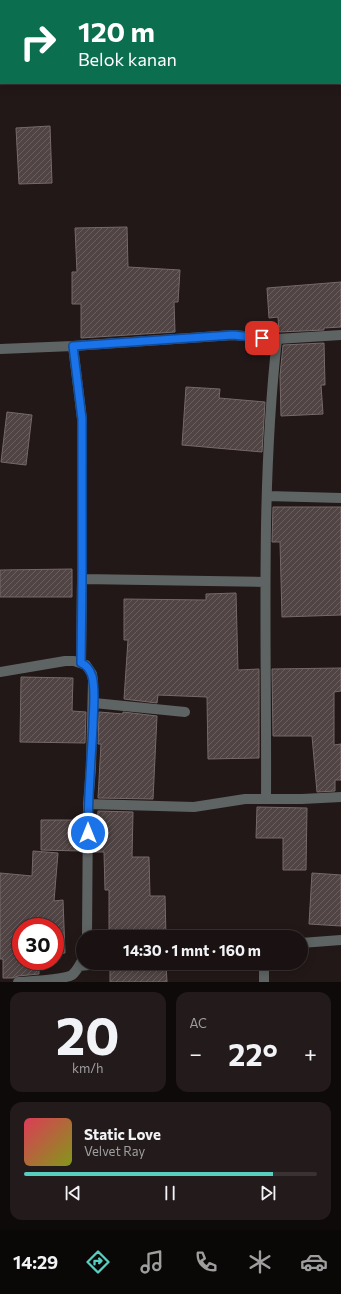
<!DOCTYPE html>
<html lang="id">
<head>
<meta charset="utf-8">
<style>
	body { margin:0; font-family:Commissioner,sans-serif; background:#231b1b; color:#f1f3f6; height:100vh; display:flex; flex-direction:column; font-size:15px; white-space:nowrap }
	* { box-sizing:border-box; margin:0 }
	p { font-size:13px; color:#9f9e9f }
	.icon { flex:none; width:22px; height:22px; fill:none; stroke:currentColor; stroke-width:2; stroke-linecap:round; stroke-linejoin:round }
	.map { position:relative; height:982px; overflow:hidden }
	.details { display:flex; flex-direction:column; gap:10px; padding:10px; background:#0e0a0a; flex:1 }
	.details>* { flex:none }
	.banner { position:absolute; left:0px; top:0px; width:341px; height:84px; box-shadow:0 2px 10px #0003,0 0 0 1px #383232; background:#0b6e4f; color:#fff; overflow:hidden }
	.speed { position:absolute; left:12px; top:918px; display:flex; gap:8px; font-size:20px; font-weight:700; text-align:center }
	.speed>* { display:grid; place-content:center; width:52px; height:52px; border-radius:50%; background:#1a1212; box-shadow:0 2px 10px #0003,0 0 0 1px #383232; line-height:1 }
	.speed .limit { border:6px solid #d22; background:#fff; color:#111 }
	.pin { position:absolute; display:grid; place-items:center; width:34px; height:34px; color:#fff; margin:-17px; border-radius:8px; box-shadow:0 2px 6px #0006 }
	.me { position:absolute; width:44px; margin:-22px; rotate:0deg; stroke-linejoin:round; filter:drop-shadow(0 0 3px #0008) }
	.turn { display:flex; align-items:center; gap:14px; height:84px; padding:0 12px; font-size:18px }
	.turn .icon { width:52px; height:52px; stroke-width:2.5 }
	.turn b { display:block; font-size:28px; line-height:34px }
	.big { font-size:30px; font-weight:700; line-height:1.1 }
	.details .widget { flex:1; display:flex; flex-direction:column; justify-content:center; gap:6px; min-width:0; padding:0 14px; border-radius:12px; background:#231b1b }
	.details .dial { align-items:center; gap:0 }
	.dial b { font-size:52px; line-height:1 }
	.song { display:flex; align-items:center; gap:12px }
	.cover { width:48px; height:48px; border-radius:6px; background:linear-gradient(135deg,hsl(350 70% 55%),hsl(70 70% 35%)) }
	.played { height:4px; border-radius:2px; background:linear-gradient(90deg,#58cec0 85%,#383232 85%) }
	.keys { display:flex; justify-content:space-around; direction:ltr }
	.heat { display:flex; justify-content:space-between; align-items:center; font-size:22px; direction:ltr }
	.details .tiles { flex:1; display:grid; gap:10px; grid-template-columns:1fr 1fr }
	.widget:last-child { grid-column:span 2 }
	.trip { position:absolute; left:76px; top:930px; width:232px; height:40px; border-radius:20px; background:#1a1212; box-shadow:0 2px 10px #0003,0 0 0 1px #383232; font-weight:700; line-height:40px; text-align:center }
	.dock { display:flex; height:64px; justify-content:space-around; align-items:center; background:#0a0707; color:#9f9e9f }
	.dock .icon { width:28px; height:28px }
	.dock .current { color:#58cec0 }
	.dock b { font-size:18px; color:#f1f3f6 }
	.map>svg:first-child { display:block }
	.building { fill:url(#building-hatch); stroke:#766969 }
	.lines { fill:none; stroke-linecap:round; stroke-linejoin:round }
	.minor { stroke:#5e6463; stroke-width:10 }
	.route-casing { stroke:#114b97; stroke-width:10 }
	.route { stroke:#1a73e8; stroke-width:7 }
</style>
</head>
<body>
<div class="map">
<svg width="341" height="982" viewBox="0 0 341 982">
	<defs>
		<pattern id="building-hatch" width="6" height="6" patternUnits="userSpaceOnUse"><rect width="6" height="6" fill="#504444"/><path d="M-1 1l2-2M0 6l6-6M5 7l2-2" fill="none" stroke="#6a5f5f"/></pattern>
	</defs>
	<rect width="100%" height="100%" fill="#231818"/>
	<path class="building" d="M 50,126 L 52,183 L 19,184 L 16,128 Z
		M 127,227 L 128,267 L 180,270 L 178,302 L 174,302 L 175,332 L 81,338 L 81,304 L 72,304 L 72,272 L 77,272 L 75,228 Z
		M 341,282 L 341,327 L 324,328 L 324,330 L 279,332 L 278,317 L 269,318 L 267,288 Z
		M 324,343 L 325,385 L 321,385 L 323,414 L 281,416 L 280,376 L 283,345 Z
		M 186,387 L 220,389 L 219,398 L 265,402 L 262,452 L 182,445 Z
		M 7,412 L 32,415 L 26,465 L 1,462 Z
		M 273,507 L 341,507 L 341,615 L 282,617 L 280,542 L 272,542 Z
		M 72,569 L 72,597 L 0,597 L 0,570 Z
		M 236,593 L 238,670 L 259,669 L 259,758 L 208,759 L 207,697 L 158,695 L 157,703 L 124,699 L 128,640 L 124,640 L 124,599 L 206,600 L 206,594 Z
		M 341,668 L 341,691 L 334,692 L 334,745 L 341,744 L 341,780 L 335,780 L 335,791 L 317,792 L 312,736 L 273,736 L 272,669 Z
		M 21,677 L 73,678 L 72,711 L 86,712 L 85,743 L 20,742 Z
		M 99,712 L 123,714 L 123,712 L 157,716 L 153,799 L 98,798 L 101,744 L 98,744 Z
		M 257,807 L 307,808 L 306,870 L 283,870 L 283,838 L 256,838 Z
		M 98,811 L 133,812 L 132,857 L 149,857 L 150,896 L 165,896 L 166,937 L 109,937 L 109,890 L 105,890 L 104,852 L 94,852 L 94,820 L 97,820 Z
		M 41,820 L 81,820 L 81,851 L 41,850 Z
		M 33,851 L 58,853 L 54,901 L 63,900 L 65,953 L 55,954 L 55,927 L 21,927 L 21,961 L 39,961 L 39,974 L 18,976 L 13,978 L 3,978 L 3,959 L 0,959 L 0,873 L 32,876 Z
		M 312,873 L 341,875 L 341,926 L 309,924 Z
		M 116,963 L 166,963 L 167,982 L 110,982 L 110,970 L 114,968 Z"/>
	<g class="lines">
		<path class="minor" d="M 340,9 L 341,9
			M 0,61 L 1,60
			M 73,346 L 82,419 L 82,579 L 81,663
			M 0,349 L 73,346 L 233,335 L 277,339 L 341,335
			M 267,496 L 341,498
			M 82,579 L 265,582
			M 0,672 L 65,661 L 74,661 L 86,665 L 92,674 L 93,680 L 91,768 L 88,804 L 87,937
			M 94,703 L 185,712
			M 266,799 C 267,645 260,492 277,339
			M 88,804 L 194,807 L 245,799 L 302,799 L 341,797
			M 301,943 L 341,940
			M 264,963 L 264,982
			M 79,966 L 110,963
			M 18,982 C 30,981 64,980 72,975 C 77,971 80,964 83,959"/>
	</g>
	<g class="lines">
		<defs>
			<path id="route" d="M 88,833 C 88,797 91,761 93,726 C 93,711 96,690 92,676 C 90,670 87,665 81,663 L 82,579 L 82,419 L 73,346 L 233,335 L 262,338"/>
		</defs>
		<use href="#route" class="route-casing"/>
		<use href="#route" class="route"/>
	</g>
</svg>
<div class="speed"><div class="limit">30</div></div>
<div class="pin" style="left:262px;top:338px;background:#d93025"><svg class="icon" aria-label="arrive" viewBox="0 0 24 24"><path d="M6 21V4h12l-3 4 3 4H6"/></svg></div>
<svg class="me" style="left:88px;top:833px" viewBox="-20 -20 40 40"><circle r="17" fill="#1a73e8" stroke="#fff" stroke-width="3"/><path d="M0-11L8 9 0 5-8 9z" fill="#fff"/></svg>
<div class="trip">14:30 · 1 mnt · 160 m</div>
<div class="banner">
<div class="turn"><svg class="icon" aria-label="right" viewBox="0 0 24 24"><path d="M7 20v-9h11M14 6l5 5-5 5"/></svg><div><b>120 m</b>Belok kanan</div></div>
</div>
</div>
<section class="details">
<div class="tiles">
<div class="widget dial"><b>20</b><p>km/h</p></div>
<div class="widget"><p>AC</p>
<div class="heat"><a>−</a><b class="big">22°</b><a>+</a></div>
</div>
<div class="widget">
<div class="song"><i class="cover"></i><div><b>Static Love</b><p>Velvet Ray</p></div></div>
<div class="played"></div>
<div class="keys"><svg class="icon" aria-label="previous" viewBox="0 0 24 24"><path d="M18 5L8 12l10 7zM5 5v14"/></svg><svg class="icon" aria-label="pause" viewBox="0 0 24 24"><path d="M8 5v14M16 5v14"/></svg><svg class="icon" aria-label="next" viewBox="0 0 24 24"><path d="M6 5l10 7-10 7zM19 5v14"/></svg></div>
</div>
</div>
</section>
<nav class="dock">
<b>14:29</b>
<svg class="icon current" aria-label="directions" viewBox="0 0 24 24"><path d="M12 3l9 9-9 9-9-9zM9 14v-3h6M13 9l2 2-2 2"/></svg>
<svg class="icon" aria-label="music" viewBox="0 0 24 24"><path d="M9 18V5l10-2v13"/><circle cx="6" cy="18" r="3"/><circle cx="16" cy="16" r="3"/></svg>
<svg class="icon" aria-label="phone" viewBox="0 0 24 24"><path d="M5 4h4l2 5-3 2q2 4 5 5l2-3 5 2v4C11 20 4 13 5 4z"/></svg>
<svg class="icon" aria-label="climate" viewBox="0 0 24 24"><path d="M12 3v18M4 7l16 10M4 17L20 7"/></svg>
<svg class="icon" aria-label="car" viewBox="0 0 24 24"><path d="M5 17H2v-5l4-1 3-4h7l3 4 3 1v5h-3M9 17h6M6 11h13"/><circle cx="7" cy="17" r="2"/><circle cx="17" cy="17" r="2"/></svg>
</nav>
</body>
</html>
